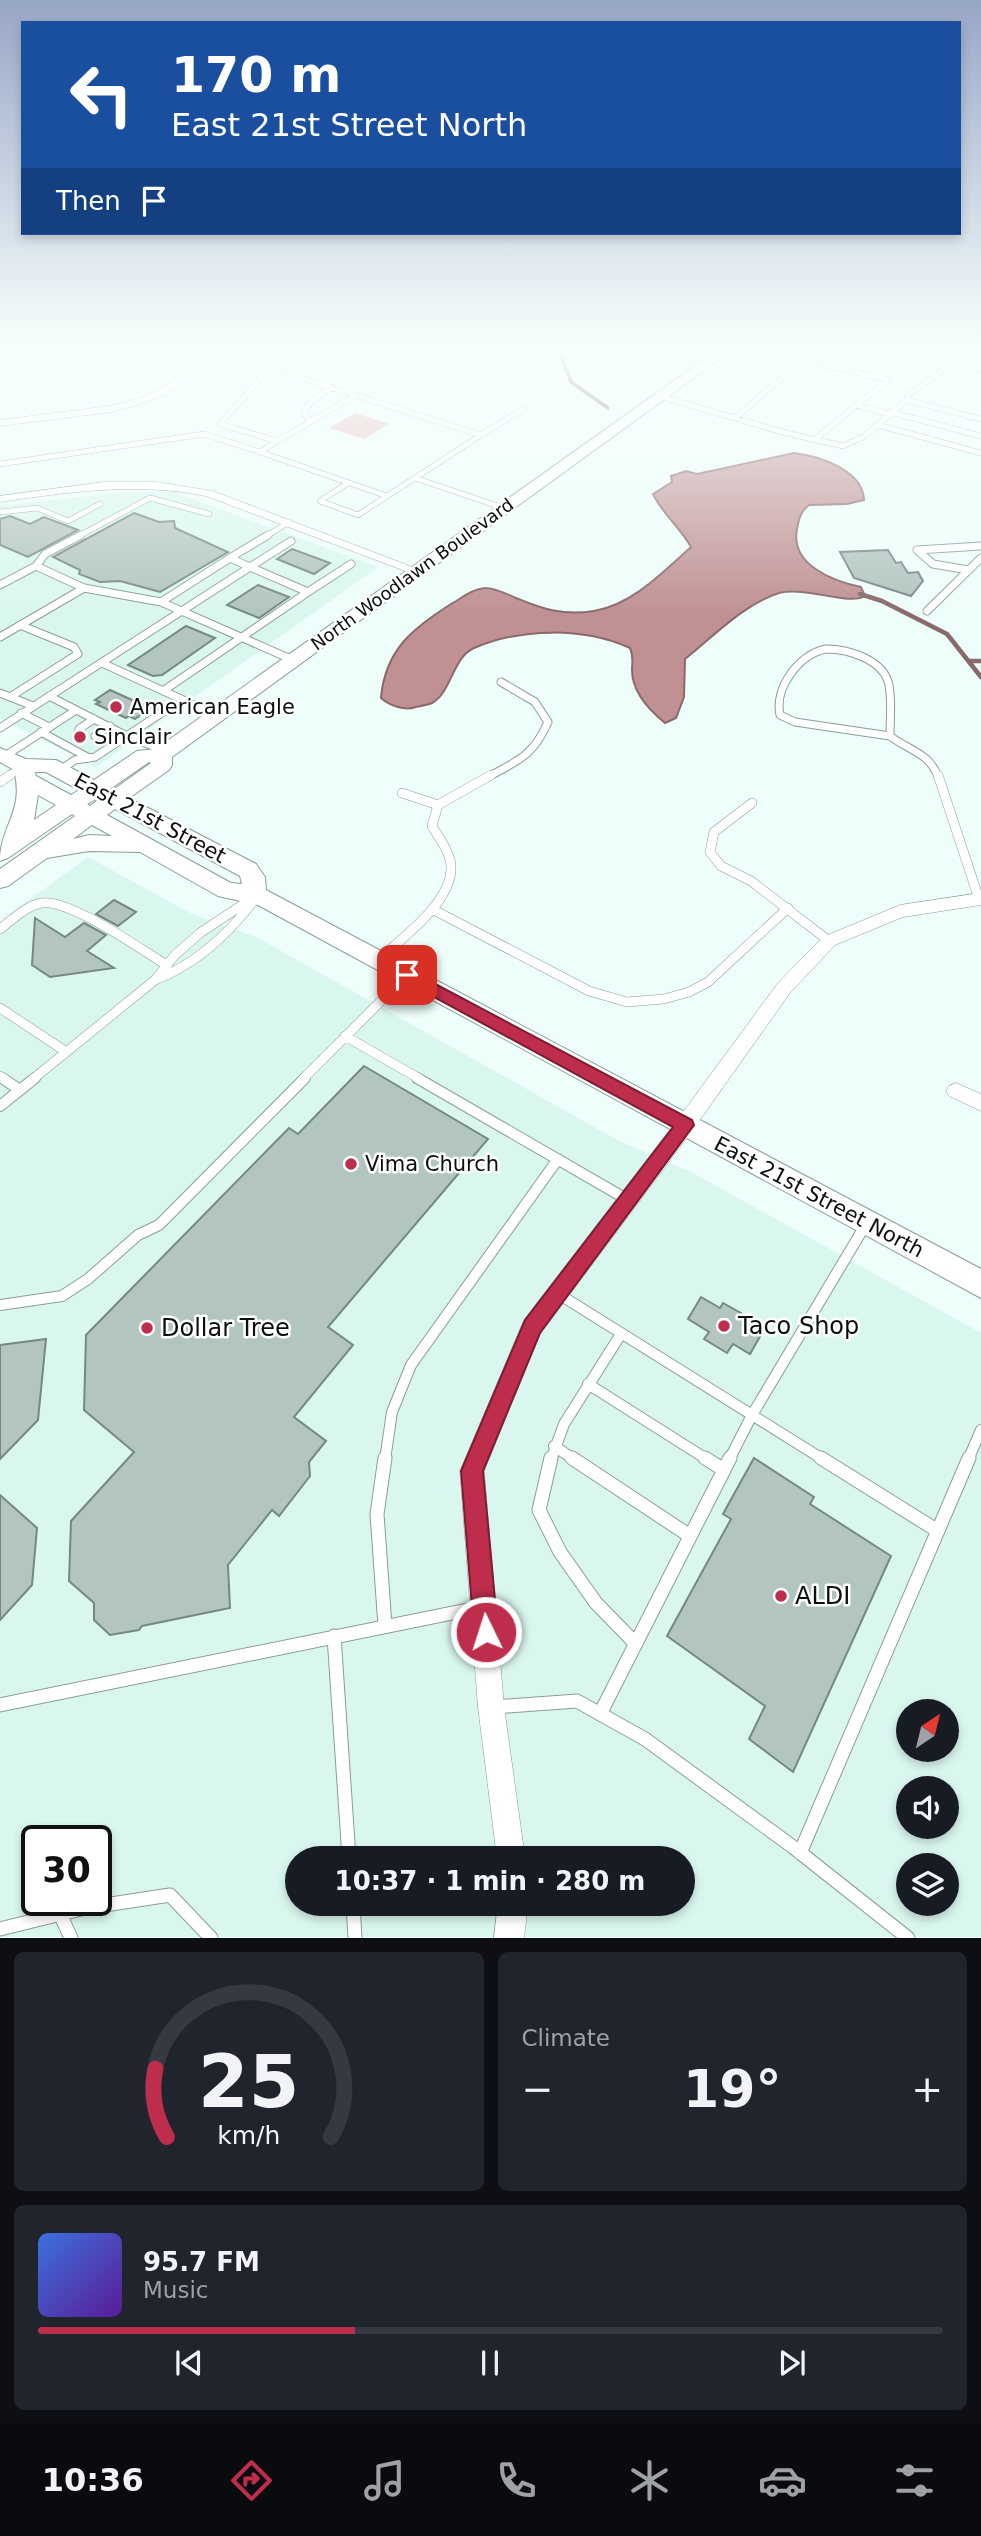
<!DOCTYPE html>
<html lang="en">
<head>
<meta charset="utf-8">
<style>
	body { margin:0; font-family:"DejaVu Sans",sans-serif; background:#20242c; color:#f1f3f6; height:100vh; display:flex; flex-direction:column; font-size:26px; white-space:nowrap }
	* { box-sizing:border-box; margin:0 }
	p { font-size:23px; color:#9ea1a6 }
	.icon { flex:none; width:38px; height:38px; fill:none; stroke:currentColor; stroke-width:2; stroke-linecap:round; stroke-linejoin:round }
	.map { position:relative; height:1938px; overflow:hidden }
	.panel { display:flex; flex-direction:column; gap:14px; padding:14px; background:#0d0f14; flex:1 }
	.panel>* { flex:none }
	.guide { position:absolute; left:21px; top:21px; width:940px; height:214px; border-radius:0px; box-shadow:0 4px 10px #0003; background:#1a4fa0; color:#fff; overflow:hidden }
	.needle { width:46px; rotate:35deg }
	.buttons { position:absolute; left:896px; top:1699px; display:grid; gap:14px }
	.buttons a { display:grid; place-items:center; width:63px; height:63px; border-radius:50%; background:#171b24; box-shadow:0 4px 10px #0003; font-size:35px }
	.speed { position:absolute; left:21px; top:1825px; display:flex; gap:14px; font-size:35px; font-weight:700; text-align:center }
	.speed>* { display:grid; place-content:center; width:91px; height:91px; border-radius:50%; background:#171b24; box-shadow:0 4px 10px #0003; line-height:1 }
	.speed .limit { border:4px solid #111; border-radius:10px; background:#fff; color:#111 }
	.pin { position:absolute; display:grid; place-items:center; width:60px; height:60px; color:#fff; margin:-30px; border-radius:14px; box-shadow:0 4px 10px #0006 }
	.me { position:absolute; width:77px; margin:-38px; rotate:356deg; stroke-linejoin:round; filter:drop-shadow(0 0 5px #0008) }
	.turn { display:flex; align-items:center; gap:24px; height:147px; padding:0 35px; font-size:32px }
	.turn .icon { width:91px; height:91px; stroke-width:2.5 }
	.turn b { display:block; font-size:49px; line-height:60px }
	.then { display:flex; align-items:center; height:66px; padding:0 35px; background:#0003; gap:14px; font-size:26px }
	.big { font-size:52px; font-weight:800; line-height:1.1 }
	.panel .widget { flex:1; display:flex; flex-direction:column; justify-content:center; gap:10px; min-width:0; padding:0 24px; border-radius:10px; background:#20242c }
	.panel .dial { align-items:center; gap:0 }
	.dial svg { height:182px; overflow:visible; fill:none; stroke:#363941; stroke-width:7; stroke-linecap:round; text-anchor:middle }
	.dial text { fill:#f1f3f6; stroke:none }
	.song { display:flex; align-items:center; gap:21px }
	.cover { width:84px; height:84px; border-radius:10px; background:linear-gradient(135deg,hsl(220 70% 55%),hsl(270 70% 35%)) }
	.played { height:7px; border-radius:4px; background:linear-gradient(90deg,#be2d4c 35%,#363941 35%) }
	.keys { display:flex; justify-content:space-around; direction:ltr }
	.heat { display:flex; justify-content:space-between; align-items:center; font-size:38px; direction:ltr }
	.panel .tiles { flex:1; display:grid; gap:14px; grid-template-columns:1fr 1fr }
	.widget:last-child { grid-column:span 2 }
	.trip { position:absolute; left:285px; top:1846px; width:410px; height:70px; border-radius:35px; background:#171b24; box-shadow:0 4px 10px #0003; font-weight:800; line-height:70px; text-align:center }
	.menu { display:flex; height:112px; justify-content:space-around; align-items:center; background:#090b0e; color:#9ea1a6 }
	.menu .icon { width:49px; height:49px }
	.menu .selected { color:#be2d4c }
	.menu b { font-size:32px; color:#f1f3f6 }
	.map>svg:first-child { display:block }
	.built { fill:#daf7ef; fill-rule:evenodd }
	.green { fill:#e6bcbe }
	.water { fill:#c09093; stroke:#896a6b; stroke-width:2 }
	.lines { fill:none; stroke-linecap:round; stroke-linejoin:round }
	.stream-far1 { stroke:#896a6b; stroke-width:3.5 }
	.stream { stroke:#896a6b; stroke-width:4.5 }
	.building { fill:#b2c5c0; stroke:#768883; stroke-width:2 }
	.lane-far4-casing { stroke:#8a9d98; stroke-width:6 }
	.lane-far3-casing { stroke:#8a9d98; stroke-width:9 }
	.lane-far2-casing { stroke:#8a9d98; stroke-width:10 }
	.lane-far1-casing { stroke:#8a9d98; stroke-width:12 }
	.lane-casing { stroke:#8a9d98; stroke-width:15 }
	.street-casing { stroke:#8a9d98; stroke-width:1 }
	.secondary-casing { stroke:#8a9d98; stroke-width:2 }
	.lane-far4 { stroke:#fff; stroke-width:5 }
	.lane-far3 { stroke:#fff; stroke-width:7 }
	.lane-far2 { stroke:#fff; stroke-width:9 }
	.lane-far1 { stroke:#fff; stroke-width:10 }
	.lane { stroke:#fff; stroke-width:13 }
	.street { fill:#fff; fill-rule:evenodd }
	.secondary { fill:#fff; fill-rule:evenodd }
	.route { fill:#be2d4c; stroke:#7c1d31; stroke-width:2 }
	.poi-dot { fill:#be2d4c; stroke:#fff; stroke-width:2.5 }
	.labels { text-anchor:middle; dominant-baseline:central; stroke-width:5; stroke-linejoin:round; paint-order:stroke }
	.far-street-label { font-size:18px; fill:#09100e; stroke:#fff }
	.poi-label { font-size:21px; fill:#09100e; stroke:#fff; text-anchor:start }
	.street-label { font-size:21px; fill:#09100e; stroke:#fff }
	.near-poi-label { font-size:24px; fill:#09100e; stroke:#fff; text-anchor:start }
</style>
</head>
<body>
<div class="map">
<svg width="981" height="1938" viewBox="0 0 981 1938">
	<rect width="100%" height="100%" fill="#eefefa"/>
	<path class="built" d="M 124,492 L 174,492 L 378,567 L 96,767 L 0,718 L 0,506 Z
		M 88,857 L 190,913 L 258,938 L 619,1141 L 691,1172 L 981,1333 L 981,1937 L 0,1937 L 0,921 ZM 908,1712 L 947,1712 L 947,1750 L 908,1750 ZM 908,1788 L 947,1788 L 947,1827 L 908,1827 ZM 37,1841 L 96,1841 L 96,1900 L 37,1900 ZM 298,1858 L 682,1858 L 682,1904 L 298,1904 ZM 908,1866 L 947,1866 L 947,1904 L 908,1904 Z"/>
	<path class="green" d="M 355,413 L 389,424 L 364,439 L 329,428 Z"/>
	<path class="water" d="M 794,453 C 819,456 863,470 864,500 L 847,504 L 809,505 C 800,512 799,519 797,529 C 790,565 833,581 861,587 L 865,596 C 850,606 806,586 779,593 C 744,604 714,636 685,659 L 684,697 L 676,718 L 665,723 C 649,710 632,692 632,670 C 632,661 634,657 630,648 C 583,627 521,628 474,648 C 452,658 452,692 432,703 C 427,705 421,706 416,707 C 405,711 390,706 381,698 C 385,650 413,628 451,604 C 462,598 472,589 485,588 C 496,588 506,594 516,598 C 542,609 564,616 594,611 C 632,605 663,572 691,547 C 680,527 663,515 653,494 L 672,482 L 671,476 L 686,471 L 697,474 Z"/>
	<g class="lines">
		<path class="stream-far1" d="M 557,345 L 571,382 L 608,408"/>
		<path class="stream" d="M 860,594 L 882,601 L 947,634 L 981,677
			M 969,661 L 981,661"/>
	</g>
	<path class="building" d="M 134,513 L 159,522 L 174,521 L 175,528 L 228,552 L 160,592 L 120,581 L 100,582 L 79,574 L 80,570 L 53,557 Z
		M 10,516 L 30,524 L 44,517 L 78,530 L 28,557 L 0,545 L 0,519 Z
		M 292,549 L 330,563 L 314,574 L 277,559 Z
		M 888,550 L 896,563 L 901,562 L 908,573 L 918,572 L 923,581 L 911,596 L 854,578 L 840,552 Z
		M 258,585 L 289,597 L 259,618 L 227,605 Z
		M 186,626 L 215,638 L 162,675 L 153,676 L 128,665 Z
		M 110,690 L 150,708 L 135,719 L 129,716 L 126,718 L 96,704 L 100,702 L 95,700 Z
		M 114,900 L 136,912 L 118,926 L 96,914 Z
		M 35,918 L 65,937 L 84,923 L 106,935 L 87,951 L 114,968 L 50,977 L 32,965 Z
		M 364,1066 L 488,1139 L 328,1327 L 353,1345 L 294,1417 L 326,1441 L 309,1462 L 310,1476 L 279,1516 L 272,1510 L 228,1565 L 230,1608 L 142,1626 L 139,1630 L 110,1635 L 94,1620 L 94,1603 L 69,1581 L 71,1521 L 134,1452 L 84,1410 L 86,1335 L 289,1128 L 298,1134 Z
		M 701,1297 L 720,1308 L 723,1303 L 741,1313 L 738,1318 L 762,1333 L 750,1354 L 733,1344 L 727,1353 L 704,1339 L 709,1332 L 688,1319 Z
		M 46,1339 L 38,1420 L 0,1459 L 0,1345 Z
		M 754,1458 L 814,1497 L 810,1504 L 891,1556 L 793,1772 L 749,1739 L 765,1706 L 667,1636 L 731,1519 L 723,1514 Z
		M 0,1495 L 37,1528 L 32,1585 L 0,1620 Z"/>
	<g class="lines">
		<defs>
			<path id="lane-far4" d="M 605,345 L 668,361 L 695,345
				M 742,345 L 888,380
				M 244,360 L 481,435 L 358,515 L 320,501 L 348,483
				M 828,366 L 853,345
				M 659,396 L 786,433 L 843,446 L 863,437 L 907,400 L 909,394 L 947,367 L 961,361
				M 907,400 L 981,419
				M 858,405 L 888,414
				M 890,412 L 981,436
				M 735,418 L 803,360
				M 310,422 L 304,412 L 311,401 L 332,388
				M 878,425 L 981,453
				M 481,435 L 523,409
				M 814,440 L 888,380
				M 277,441 L 355,396
				M 260,452 L 387,496
				M 0,464 L 204,434 L 260,452 L 277,441 L 220,424 L 269,369
				M 415,478 L 504,508
				M 0,512 L 37,508 L 68,521 L 100,504
				M 77,537 L 150,498 L 209,514
				M 265,537 L 289,522"/>
			<path id="lane-far3" d="M 268,535 L 230,558 L 250,567 L 291,541
				M 917,550 L 981,546
				M 917,550 L 933,564 L 968,570
				M 230,558 L 161,602 L 293,660
				M 36,566 L 45,554 L 81,535
				M 0,585 L 36,566 L 84,588
				M 308,592 L 351,564
				M 927,611 L 981,558
				M 0,637 L 84,588 L 161,602
				M 826,649 C 849,649 884,660 889,685 C 892,701 890,720 890,736 L 795,722 L 780,715 C 774,688 799,654 826,649 Z
				M 102,663 L 216,715
				M 0,693 L 33,706
				M 49,696 L 127,736 L 166,751
				M 10,697 L 78,654 L 74,647 L 20,625
				M 21,713 L 49,727
				M 0,728 L 250,567 L 308,592 L 163,691
				M 79,729 L 94,719
				M 41,732 L 89,758
				M 95,736 L 110,726
				M 890,736 C 908,750 930,753 938,777
				M 5,756 L 76,710
				M 60,770 L 75,760 L 95,757 L 163,712
				M 7,777 L 22,767
				M 488,777 C 519,760 533,756 548,722 L 535,702 L 501,682"/>
			<path id="lane-far2" d="M 938,775 L 979,899
				M 0,782 L 10,775
				M 402,793 L 438,805
				M 752,803 L 714,832 L 710,852 L 721,866 L 751,881 L 829,941
				M 432,909 L 589,991 L 627,1002 L 664,999 L 689,992 L 708,982 L 788,908
				M 0,929 C 12,920 27,905 42,903 C 70,899 140,949 165,964
				M 378,960 C 402,938 453,902 451,866 C 450,852 439,838 432,826 L 438,805 L 491,775
				M 155,980 C 196,964 226,936 253,902
				M 0,1008 L 65,1051
				M 345,1036 L 420,1079
				M 0,1076 L 5,1079
				M 33,1079 L 155,980 L 175,955 L 200,933 L 254,897
				M 303,1079 L 407,975"/>
			<path id="lane-far1" d="M 2,1078 L 20,1090
				M 417,1078 L 628,1200
				M 0,1106 L 35,1078
				M 557,1293 L 824,1460
				M 0,1305 L 62,1296 L 88,1279 L 138,1235 L 159,1225 L 305,1078
				M 588,1384 L 708,1460
				M 554,1446 L 575,1460
				M 385,1460 L 392,1412 L 411,1365 L 558,1159
				M 551,1460 L 564,1424 L 621,1334
				M 729,1460 L 752,1415 L 866,1224
				M 968,1460 L 981,1430"/>
			<path id="lane" d="M 551,1458 L 539,1510 L 560,1552 L 596,1603 L 636,1644
				M 572,1458 L 690,1536
				M 705,1458 L 724,1470
				M 821,1458 L 938,1531
				M 385,1626 L 377,1514 L 385,1458
				M 334,1636 L 349,1858
				M 0,1705 L 482,1607
				M 493,1707 L 577,1701 L 645,1739 L 793,1847 L 908,1938
				M 600,1714 L 730,1458
				M 800,1853 L 969,1458
				M 353,1904 L 355,1938
				M 60,1914 L 71,1938
				M 0,1929 L 85,1908 L 170,1895 L 211,1938"/>
			<path id="street" d="M 54,345 L 69,345 L 0,365 L 0,359 Z
				M 226,345 L 238,345 L 202,363 L 173,391 L 148,402 L 111,412 L 0,426 L 0,420 L 110,406 L 140,398 L 165,387 L 196,359 Z
				M 457,345 L 467,345 L 461,349 Z
				M 920,345 L 933,345 L 981,366 L 981,373 Z
				M 104,482 L 157,482 L 213,491 L 423,571 L 417,575 L 413,574 L 206,496 C 137,482 69,492 0,502 L 0,496 Z
				M 981,893 L 981,905 L 903,917 L 835,945 L 790,993 L 692,1131 L 540,1334 L 484,1471 L 504,1707 L 525,1858 L 497,1858 L 478,1707 L 460,1471 L 524,1320 L 678,1119 L 778,983 L 823,937 L 900,905 Z
				M 956,1083 L 981,1094 L 981,1111 L 949,1096 L 946,1091 L 949,1086 Z
				M 498,1904 L 528,1904 L 524,1938 L 494,1938 Z"/>
			<path id="secondary" d="M 724,345 L 739,345 L 172,757 L 172,765 L 169,770 L 129,798 L 256,864 L 265,877 L 266,890 L 981,1269 L 981,1298 L 258,905 L 218,896 L 140,852 L 89,851 L 47,858 L 8,886 L 0,888 L 0,869 L 75,816 L 72,814 L 8,858 L 0,861 C 0,826 25,811 14,770 L 0,762 L 0,748 L 26,759 L 56,760 L 94,780 L 137,751 L 156,749 ZM 149,762 L 151,763 L 113,790 L 110,789 ZM 35,772 L 46,772 L 79,790 L 71,795 L 36,776 ZM 38,795 L 56,805 L 34,820 ZM 96,799 L 98,800 L 90,806 L 87,804 ZM 115,809 L 240,876 L 242,884 L 231,883 L 107,815 ZM 92,825 L 112,836 L 89,835 L 73,839 Z"/>
		</defs>
		<use href="#lane-far4" class="lane-far4-casing"/>
		<use href="#lane-far3" class="lane-far3-casing"/>
		<use href="#lane-far2" class="lane-far2-casing"/>
		<use href="#lane-far1" class="lane-far1-casing"/>
		<use href="#lane" class="lane-casing"/>
		<use href="#street" class="street-casing"/>
		<use href="#secondary" class="secondary-casing"/>
		<use href="#lane-far4" class="lane-far4"/>
		<use href="#lane-far3" class="lane-far3"/>
		<use href="#lane-far2" class="lane-far2"/>
		<use href="#lane-far1" class="lane-far1"/>
		<use href="#lane" class="lane"/>
		<use href="#street" class="street"/>
		<use href="#secondary" class="secondary"/>
	</g>
	<linearGradient id="sky" x2="0" y2="1"><stop stop-color="#98a6c6"/><stop offset="0.56" stop-color="#f7fffd"/><stop offset="1" stop-color="#f7fffd" stop-opacity="0"/></linearGradient>
	<rect width="981" height="616" fill="url(#sky)"/>
	<path class="route" d="M 407,969 L 692,1120 L 694,1125 L 540,1333 L 483,1471 L 498,1632 L 494,1640 L 486,1643 L 477,1640 L 474,1632 L 461,1471 L 525,1320 L 673,1127 L 401,979 L 399,975 L 401,971 Z"/>
	<g class="poi-dot">
		<circle cx="116" cy="707" r="7"/>
		<circle cx="80" cy="737" r="7"/>
		<circle cx="351" cy="1164" r="7"/>
		<circle cx="724" cy="1326" r="7"/>
		<circle cx="147" cy="1328" r="7"/>
		<circle cx="781" cy="1596" r="7"/>
	</g>
	<g class="labels">
		<g class="far-street-label">
			<text transform="translate(412 574) rotate(-36)">North Woodlawn Boulevard</text>
		</g>
		<g class="poi-label">
			<text x="130" y="707">American Eagle</text>
			<text x="94" y="737">Sinclair</text>
			<text x="365" y="1164">Vima Church</text>
		</g>
		<g class="street-label">
			<text transform="translate(150 818) rotate(28)">East 21st Street</text>
			<text transform="translate(819 1197) rotate(28)">East 21st Street North</text>
		</g>
		<g class="near-poi-label">
			<text x="738" y="1326">Taco Shop</text>
			<text x="161" y="1328">Dollar Tree</text>
			<text x="795" y="1596">ALDI</text>
		</g>
	</g>
</svg>
<div class="buttons">
<a><svg class="needle" viewBox="-14 -14 28 28"><path d="M0-13l5 13h-10z" fill="#e53935"/><path d="M0 13l5-13h-10z" fill="#9ea1a6"/></svg></a>
<a><svg class="icon" aria-label="sound" viewBox="0 0 24 24"><path d="M4 9h4l5-4v14l-5-4H4zM17 9q2 3 0 6"/></svg></a>
<a><svg class="icon" aria-label="layers" viewBox="0 0 24 24"><path d="M12 4l9 5-9 5-9-5zM3 14l9 5 9-5"/></svg></a>
</div>
<div class="speed"><div class="limit">30</div></div>
<div class="pin" style="left:407px;top:975px;background:#d93025"><svg class="icon" aria-label="arrive" viewBox="0 0 24 24"><path d="M6 21V4h12l-3 4 3 4H6"/></svg></div>
<svg class="me" style="left:486px;top:1632px" viewBox="-20 -20 40 40"><circle r="17" fill="#be2d4c" stroke="#fff" stroke-width="3"/><path d="M0-11L8 9 0 5-8 9z" fill="#fff"/></svg>
<div class="trip">10:37 · 1 min · 280 m</div>
<div class="guide">
<div class="turn"><svg class="icon" aria-label="left" viewBox="0 0 24 24"><path d="M17 20v-9H6M10 6l-5 5 5 5"/></svg><div><b>170 m</b>East 21st Street North</div></div>
<div class="then">Then<svg class="icon" aria-label="arrive" viewBox="0 0 24 24"><path d="M6 21V4h12l-3 4 3 4H6"/></svg></div>
</div>
</div>
<section class="panel">
<div class="tiles">
<div class="widget dial"><svg viewBox="0 0 100 80">
<path d="M14 69A42 42 0 1 1 86 69"/>
<path d="M14 69A42 42 0 0 1 9 39" stroke="#be2d4c"/>
<text x="50" y="56" font-size="32" font-weight="700">25</text>
<text x="50" y="72" font-size="11">km/h</text>
</svg></div>
<div class="widget"><p>Climate</p>
<div class="heat"><a>−</a><b class="big">19°</b><a>+</a></div>
</div>
<div class="widget">
<div class="song"><i class="cover"></i><div><b>95.7 FM</b><p>Music</p></div></div>
<div class="played"></div>
<div class="keys"><svg class="icon" aria-label="previous" viewBox="0 0 24 24"><path d="M18 5L8 12l10 7zM5 5v14"/></svg><svg class="icon" aria-label="pause" viewBox="0 0 24 24"><path d="M8 5v14M16 5v14"/></svg><svg class="icon" aria-label="next" viewBox="0 0 24 24"><path d="M6 5l10 7-10 7zM19 5v14"/></svg></div>
</div>
</div>
</section>
<nav class="menu">
<b>10:36</b>
<svg class="icon selected" aria-label="directions" viewBox="0 0 24 24"><path d="M12 3l9 9-9 9-9-9zM9 14v-3h6M13 9l2 2-2 2"/></svg>
<svg class="icon" aria-label="music" viewBox="0 0 24 24"><path d="M9 18V5l10-2v13"/><circle cx="6" cy="18" r="3"/><circle cx="16" cy="16" r="3"/></svg>
<svg class="icon" aria-label="phone" viewBox="0 0 24 24"><path d="M5 4h4l2 5-3 2q2 4 5 5l2-3 5 2v4C11 20 4 13 5 4z"/></svg>
<svg class="icon" aria-label="climate" viewBox="0 0 24 24"><path d="M12 3v18M4 7l16 10M4 17L20 7"/></svg>
<svg class="icon" aria-label="car" viewBox="0 0 24 24"><path d="M5 17H2v-5l4-1 3-4h7l3 4 3 1v5h-3M9 17h6M6 11h13"/><circle cx="7" cy="17" r="2"/><circle cx="17" cy="17" r="2"/></svg>
<svg class="icon" aria-label="filters" viewBox="0 0 24 24"><path d="M4 7h16M4 17h16"/><circle cx="9" cy="7" r="2"/><circle cx="15" cy="17" r="2"/></svg>
</nav>
</body>
</html>
